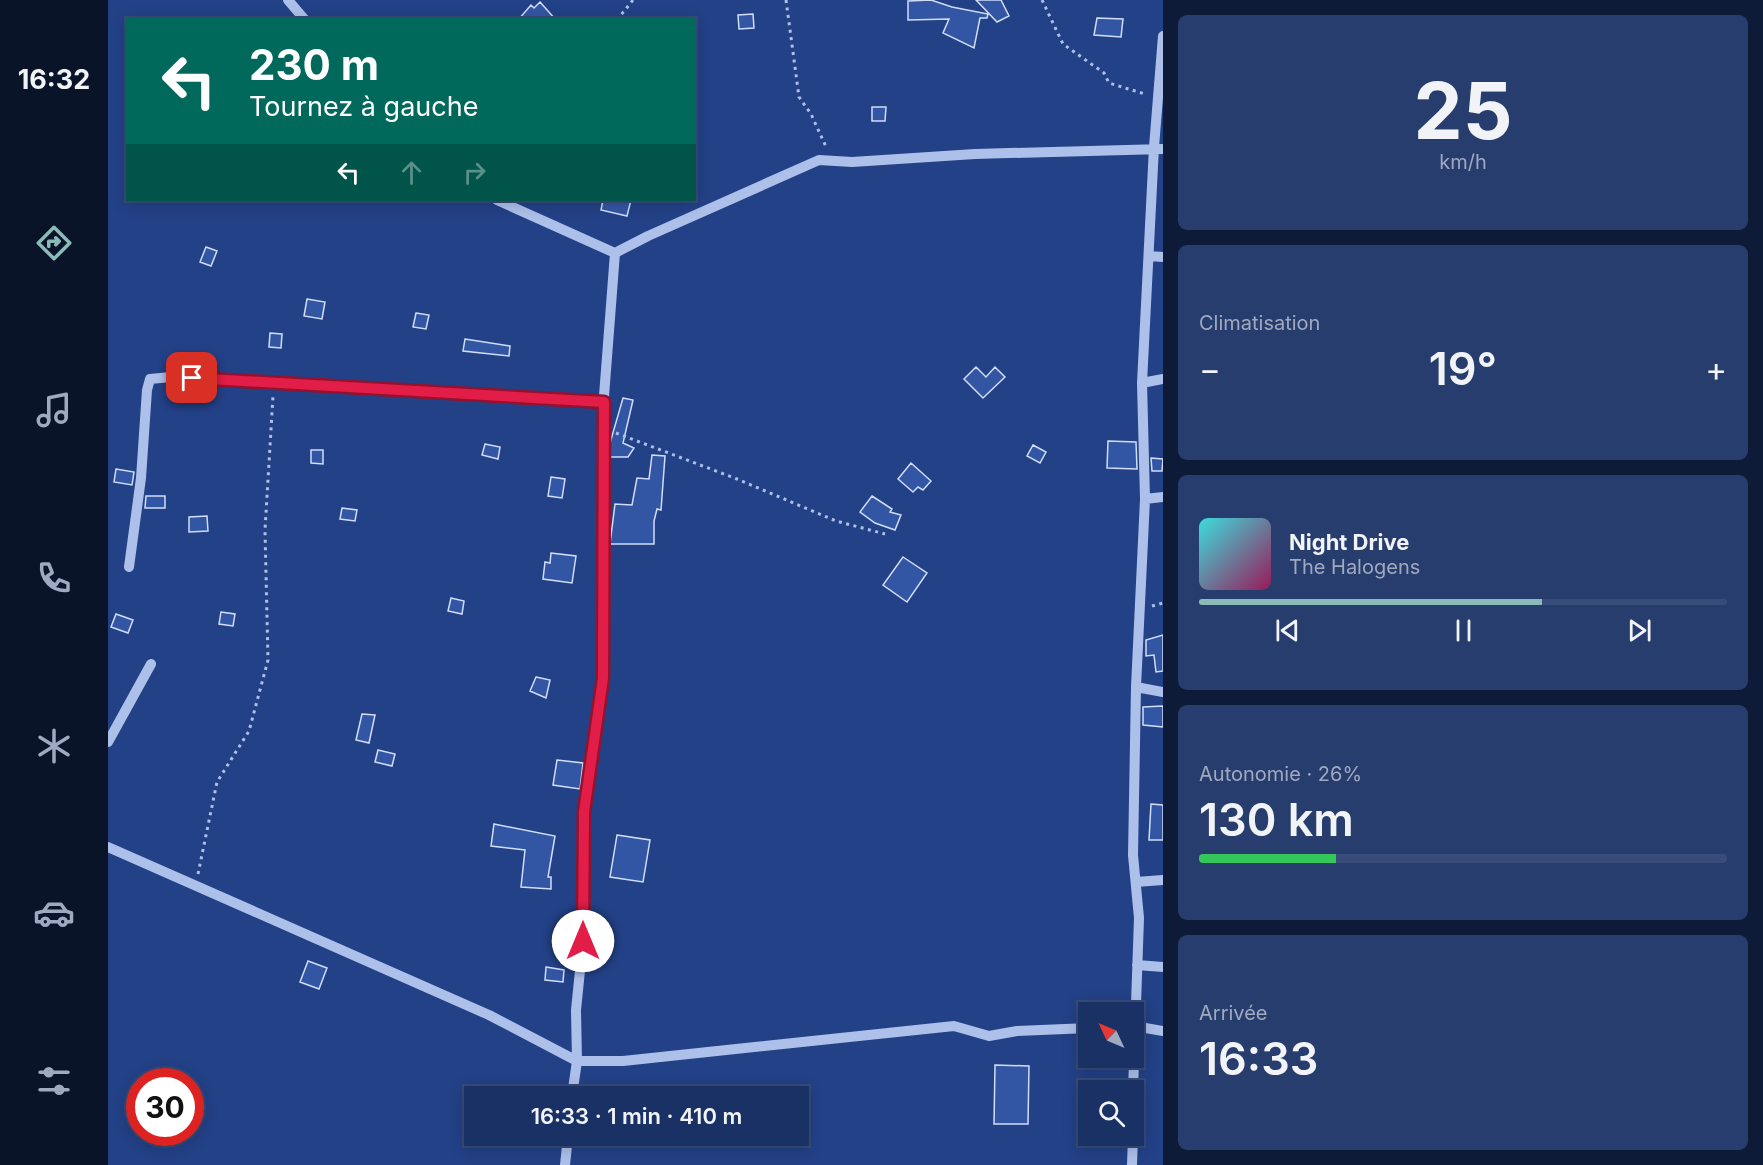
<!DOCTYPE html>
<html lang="fr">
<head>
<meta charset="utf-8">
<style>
	body { margin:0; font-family:Inter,sans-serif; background:#273d6e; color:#f1f3f6; height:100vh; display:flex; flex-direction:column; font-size:22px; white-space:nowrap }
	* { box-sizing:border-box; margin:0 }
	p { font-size:20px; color:#9fa9bf }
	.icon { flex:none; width:33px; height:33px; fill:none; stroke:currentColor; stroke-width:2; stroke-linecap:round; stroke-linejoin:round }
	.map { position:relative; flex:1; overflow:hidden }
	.drawer { display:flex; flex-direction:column; gap:15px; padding:15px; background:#0e1b38; width:600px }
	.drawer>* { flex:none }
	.guide { position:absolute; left:18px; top:18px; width:570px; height:183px; border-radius:0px; box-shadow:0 3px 15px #0003,0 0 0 2px #384c79; background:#00695c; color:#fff; overflow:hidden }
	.needle { width:39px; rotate:314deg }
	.controls { position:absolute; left:970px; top:1002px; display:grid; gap:12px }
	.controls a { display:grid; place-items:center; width:66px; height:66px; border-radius:0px; background:#1a3165; box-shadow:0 3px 15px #0003,0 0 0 2px #384c79; font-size:30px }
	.speed { position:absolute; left:18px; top:1068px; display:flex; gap:12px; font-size:30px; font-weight:700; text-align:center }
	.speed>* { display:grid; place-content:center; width:78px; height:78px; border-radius:50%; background:#1a3165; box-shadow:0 3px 15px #0003,0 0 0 2px #384c79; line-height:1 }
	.speed .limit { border:9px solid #d22; background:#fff; color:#111 }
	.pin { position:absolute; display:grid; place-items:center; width:51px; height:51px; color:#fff; margin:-26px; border-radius:12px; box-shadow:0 3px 9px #0006 }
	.me { position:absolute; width:66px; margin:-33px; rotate:0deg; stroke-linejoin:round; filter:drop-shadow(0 0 4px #0008) }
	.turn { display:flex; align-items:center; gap:21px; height:126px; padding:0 24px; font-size:27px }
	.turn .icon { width:78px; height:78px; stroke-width:2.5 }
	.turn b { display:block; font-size:42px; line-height:51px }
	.lanes { display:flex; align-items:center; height:57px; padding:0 24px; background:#0003; justify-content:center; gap:30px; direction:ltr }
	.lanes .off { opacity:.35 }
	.big { font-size:45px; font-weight:600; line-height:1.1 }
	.drawer .card { flex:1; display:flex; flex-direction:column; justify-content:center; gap:9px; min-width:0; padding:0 21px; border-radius:9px; background:#273d6e }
	.drawer .dial { align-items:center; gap:0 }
	.dial b { font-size:78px; line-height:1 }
	.song { display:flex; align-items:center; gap:18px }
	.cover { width:72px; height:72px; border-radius:9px; background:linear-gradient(135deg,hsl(180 70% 55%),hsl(330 70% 35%)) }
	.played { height:6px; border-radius:3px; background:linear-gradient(90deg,#8bbbb9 65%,#384c79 65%) }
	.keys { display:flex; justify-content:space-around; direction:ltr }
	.heat { display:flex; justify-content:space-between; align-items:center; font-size:33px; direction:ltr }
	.charge { height:9px; border-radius:4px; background:linear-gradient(90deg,#34c759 26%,#384c79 0) }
	.trip { position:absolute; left:356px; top:1086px; width:345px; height:60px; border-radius:0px; background:#1a3165; box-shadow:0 3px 15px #0003,0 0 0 2px #384c79; font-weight:600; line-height:60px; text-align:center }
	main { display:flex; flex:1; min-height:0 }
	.dock { display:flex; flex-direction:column; width:108px; justify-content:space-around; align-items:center; background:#0a1428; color:#9fa9bf }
	.dock .icon { width:42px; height:42px }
	.dock .current { color:#8bbbb9 }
	.dock b { font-size:27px; color:#f1f3f6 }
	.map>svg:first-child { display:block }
	.building { fill:#3356a4; stroke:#d1ddf7; stroke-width:1.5 }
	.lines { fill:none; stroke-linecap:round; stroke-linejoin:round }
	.path { stroke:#adc0e9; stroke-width:3; stroke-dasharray:3 4.5; stroke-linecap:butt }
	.minor { stroke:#adc0e9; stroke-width:10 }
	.route-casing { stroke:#92132f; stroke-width:15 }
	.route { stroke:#e11d48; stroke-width:10 }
</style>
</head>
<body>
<main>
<nav class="dock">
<b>16:32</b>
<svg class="icon current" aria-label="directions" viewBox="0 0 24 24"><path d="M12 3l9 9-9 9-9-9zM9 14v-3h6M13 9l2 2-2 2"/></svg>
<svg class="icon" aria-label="music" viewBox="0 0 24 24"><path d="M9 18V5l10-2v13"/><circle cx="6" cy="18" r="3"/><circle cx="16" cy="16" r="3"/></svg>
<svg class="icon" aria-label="phone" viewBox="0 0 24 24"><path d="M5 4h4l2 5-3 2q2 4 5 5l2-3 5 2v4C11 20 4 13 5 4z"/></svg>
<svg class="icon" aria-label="climate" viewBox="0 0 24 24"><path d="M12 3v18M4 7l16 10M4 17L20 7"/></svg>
<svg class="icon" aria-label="car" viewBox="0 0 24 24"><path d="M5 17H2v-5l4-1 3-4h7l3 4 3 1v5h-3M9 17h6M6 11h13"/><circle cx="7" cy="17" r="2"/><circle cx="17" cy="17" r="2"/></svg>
<svg class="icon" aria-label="filters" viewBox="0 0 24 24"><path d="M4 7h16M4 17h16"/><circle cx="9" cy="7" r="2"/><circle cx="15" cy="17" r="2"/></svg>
</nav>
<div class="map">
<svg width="1055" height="1165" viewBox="0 0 1055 1165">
	<rect width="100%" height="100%" fill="#234187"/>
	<path class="building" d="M 823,0 L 844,7 L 880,14 L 879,18 L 872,18 L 866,48 L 835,33 L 841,19 L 800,20 L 800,1 Z
		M 868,0 L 893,0 L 901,16 L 889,22 Z
		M 432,2 L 448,20 L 410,20 L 423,5 L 426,8 Z
		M 645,14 L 646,28 L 631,29 L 630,15 Z
		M 989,18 L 1015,19 L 1013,37 L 986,35 Z
		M 764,107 L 778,107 L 777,121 L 764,121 Z
		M 495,200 L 523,200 L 519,216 L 493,210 Z
		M 98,247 L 109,251 L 103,266 L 92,262 Z
		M 199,299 L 217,302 L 214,319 L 196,316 Z
		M 308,313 L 321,315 L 318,329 L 305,327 Z
		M 162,333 L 174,334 L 173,348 L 161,347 Z
		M 357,339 L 402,346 L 401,356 L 355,351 Z
		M 868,367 L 878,377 L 887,367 L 897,377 L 875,398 L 856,379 Z
		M 515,398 L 525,400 L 515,443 L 526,448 L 520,457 L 502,457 L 502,443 Z
		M 1000,441 L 1028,442 L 1029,469 L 999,468 Z
		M 377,444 L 392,447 L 390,459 L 374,455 Z
		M 925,445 L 938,452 L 932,463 L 919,456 Z
		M 203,450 L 215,450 L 215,464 L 203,463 Z
		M 544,455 L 557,456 L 553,510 L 549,509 L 546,521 L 546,544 L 502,544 L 507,504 L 524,505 L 529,478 L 541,479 Z
		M 1043,458 L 1055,459 L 1054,471 L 1044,471 Z
		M 803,463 L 823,481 L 815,490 L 810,487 L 805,492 L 790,479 Z
		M 8,469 L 26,472 L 24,485 L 6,482 Z
		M 443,477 L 457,479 L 454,498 L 440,496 Z
		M 38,496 L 57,496 L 57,508 L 37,508 Z
		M 764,496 L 784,509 L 782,512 L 793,515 L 787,530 L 767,523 L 752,512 Z
		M 234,508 L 249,510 L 247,521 L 232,519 Z
		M 99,516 L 100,531 L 81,532 L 81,517 Z
		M 443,553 L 468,556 L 464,583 L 435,579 L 437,562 L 442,563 Z
		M 795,557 L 819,573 L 799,602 L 775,585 Z
		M 343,598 L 356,601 L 354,614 L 340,611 Z
		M 113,612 L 127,614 L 125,626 L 111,624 Z
		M 8,614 L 25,620 L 20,633 L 3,627 Z
		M 1055,635 L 1055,671 L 1048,672 L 1046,655 L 1038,656 L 1038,640 Z
		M 428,677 L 442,680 L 438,698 L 422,691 Z
		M 1055,706 L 1055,727 L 1035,725 L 1035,707 Z
		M 254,714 L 267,715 L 261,743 L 248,740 Z
		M 270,750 L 287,754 L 284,766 L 267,762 Z
		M 449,760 L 475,763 L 472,789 L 445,785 Z
		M 1043,804 L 1055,805 L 1055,840 L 1041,840 Z
		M 386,824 L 447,836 L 440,877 L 443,877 L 443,889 L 413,887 L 417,850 L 383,846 Z
		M 509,835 L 542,840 L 535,882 L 502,877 Z
		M 200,961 L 219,968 L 211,989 L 192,982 Z
		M 438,967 L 456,970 L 455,982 L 437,980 Z
		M 887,1065 L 921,1066 L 920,1124 L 886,1124 Z"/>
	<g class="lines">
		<path class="path" d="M 678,0 L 691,97 L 703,114 L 719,149
			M 934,0 L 955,44 L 996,73 L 1001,83 L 1037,94
			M 509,20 L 525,0
			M 508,433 L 629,479 L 728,521 L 777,534
			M 1044,606 L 1055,603
			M 90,874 L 109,782 L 141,731 L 160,660 L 157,530 L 165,396"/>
		<path class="minor" d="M 180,0 L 197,20
			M 389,200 L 507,253 L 495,409 L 495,678 L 476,812 L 475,941 L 468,1010 L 469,1061 L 464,1096
			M 507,253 L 540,236 L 711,160 L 744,162 L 867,154 L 1055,149
			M 1041,256 L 1055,257
			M 1034,383 L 1055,379
			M 1037,499 L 1055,497
			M 21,567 L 33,478 L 39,390 L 42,379 L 63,377 L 496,402
			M 1028,687 L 1055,692
			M 0,742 L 43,664
			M 0,847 L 381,1015 L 469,1061 L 515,1061 L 846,1026 L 881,1036 L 909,1031 L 981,1028
			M 1028,882 L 1055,880
			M 1029,965 L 1055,967
			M 1026,1026 L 1055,1031
			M 1025,1090 L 1031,918 L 1025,855 L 1028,687 L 1037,499 L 1034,383 L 1046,147 L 1055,36
			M 457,1165 L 460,1136
			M 1024,1165 L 1025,1136"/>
	</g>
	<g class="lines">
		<defs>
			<path id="route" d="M 84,378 L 496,402 L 495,678 L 476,812 L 475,941"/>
		</defs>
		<use href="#route" class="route-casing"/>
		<use href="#route" class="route"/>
	</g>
</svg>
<div class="controls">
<a><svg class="needle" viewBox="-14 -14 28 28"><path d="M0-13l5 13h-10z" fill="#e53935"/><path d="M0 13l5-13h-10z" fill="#9fa9bf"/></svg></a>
<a><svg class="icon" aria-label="search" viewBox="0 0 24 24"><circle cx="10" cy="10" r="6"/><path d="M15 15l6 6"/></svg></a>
</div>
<div class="speed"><div class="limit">30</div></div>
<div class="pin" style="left:84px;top:378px;background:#d93025"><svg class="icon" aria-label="arrive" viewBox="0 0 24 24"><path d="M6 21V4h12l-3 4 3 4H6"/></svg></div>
<svg class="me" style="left:475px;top:941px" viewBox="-20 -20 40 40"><circle r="19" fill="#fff"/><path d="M0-13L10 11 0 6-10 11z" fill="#e11d48"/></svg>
<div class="trip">16:33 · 1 min · 410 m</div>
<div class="guide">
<div class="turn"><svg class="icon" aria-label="left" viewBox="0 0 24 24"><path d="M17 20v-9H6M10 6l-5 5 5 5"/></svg><div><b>230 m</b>Tournez à gauche</div></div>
<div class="lanes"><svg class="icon" aria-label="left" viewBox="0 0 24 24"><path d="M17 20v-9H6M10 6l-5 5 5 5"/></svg><svg class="icon off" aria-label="ahead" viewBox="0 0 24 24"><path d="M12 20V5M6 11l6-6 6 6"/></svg><svg class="icon off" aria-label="right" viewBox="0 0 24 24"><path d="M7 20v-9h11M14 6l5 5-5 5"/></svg></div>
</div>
</div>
<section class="drawer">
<div class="card dial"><b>25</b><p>km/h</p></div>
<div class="card"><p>Climatisation</p>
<div class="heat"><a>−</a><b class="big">19°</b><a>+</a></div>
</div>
<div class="card">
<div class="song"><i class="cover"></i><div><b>Night Drive</b><p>The Halogens</p></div></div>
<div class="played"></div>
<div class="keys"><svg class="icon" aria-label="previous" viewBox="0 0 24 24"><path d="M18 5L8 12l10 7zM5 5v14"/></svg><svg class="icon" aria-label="pause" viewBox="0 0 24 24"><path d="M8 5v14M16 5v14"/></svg><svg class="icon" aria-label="next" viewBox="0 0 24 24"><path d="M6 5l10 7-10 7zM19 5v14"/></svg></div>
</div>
<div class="card"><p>Autonomie · 26%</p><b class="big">130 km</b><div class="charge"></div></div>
<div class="card"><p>Arrivée</p><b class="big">16:33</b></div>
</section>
</main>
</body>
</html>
